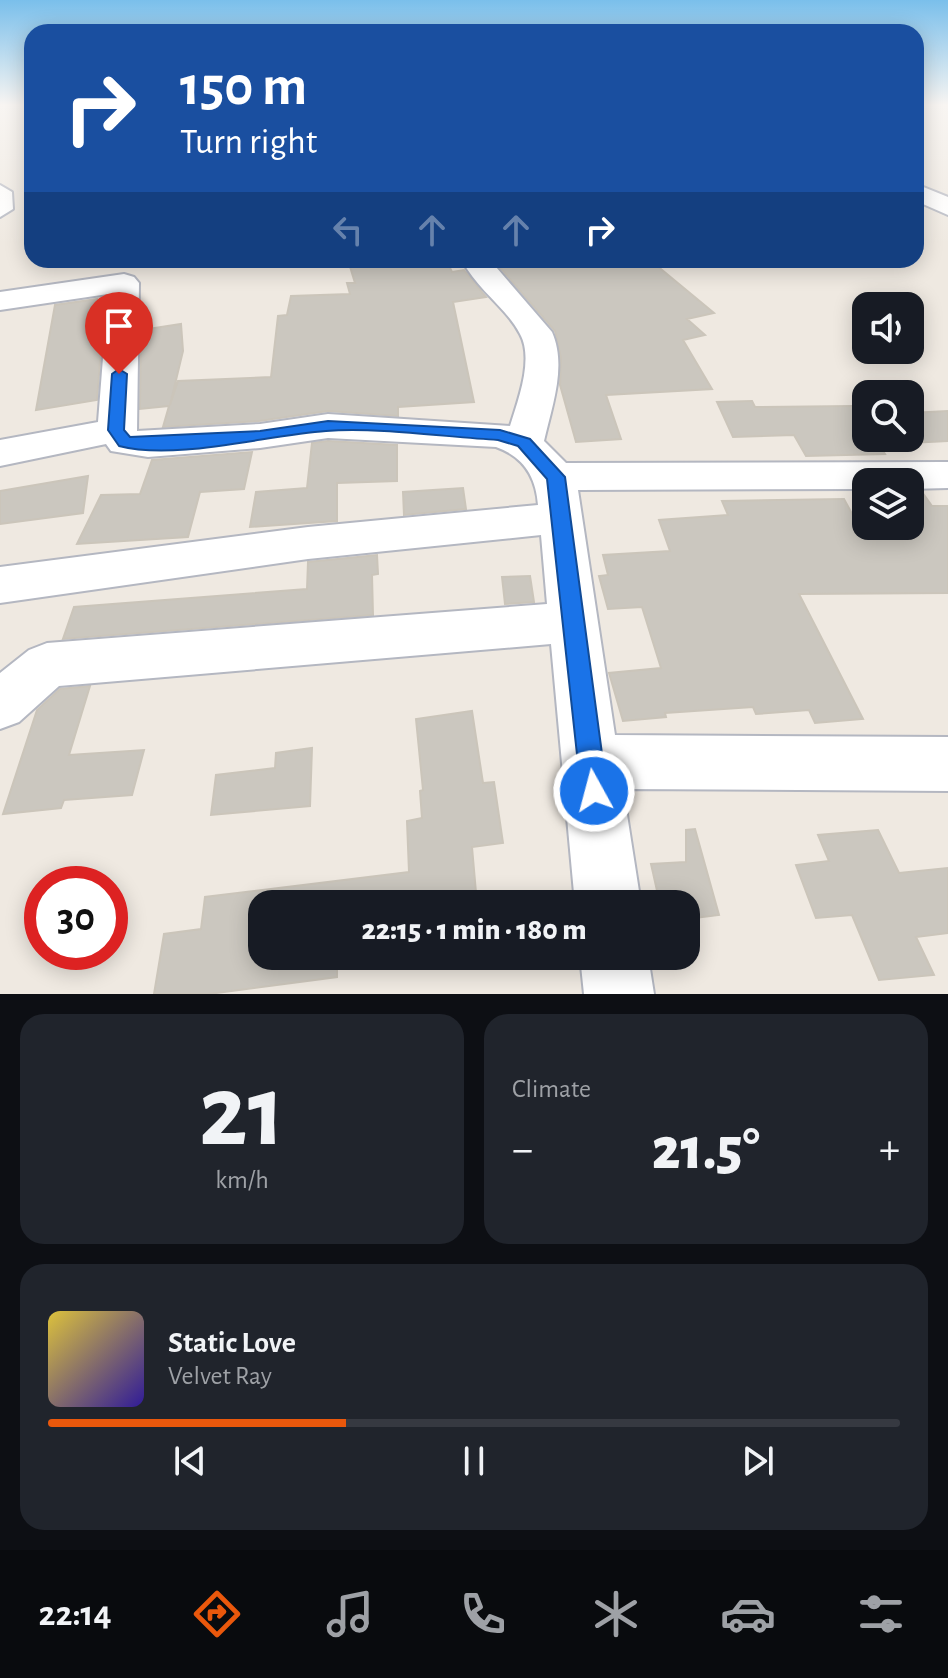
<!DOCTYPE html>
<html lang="en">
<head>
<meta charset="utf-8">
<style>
	body { margin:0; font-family:"Alegreya Sans",sans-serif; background:#20242c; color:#f1f3f6; height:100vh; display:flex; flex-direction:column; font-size:30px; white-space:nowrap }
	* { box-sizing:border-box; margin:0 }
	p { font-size:26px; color:#9ea1a6 }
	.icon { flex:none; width:44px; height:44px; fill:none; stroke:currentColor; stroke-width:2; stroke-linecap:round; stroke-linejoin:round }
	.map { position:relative; height:994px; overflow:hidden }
	.drawer { display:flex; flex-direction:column; gap:20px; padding:20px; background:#0d0f14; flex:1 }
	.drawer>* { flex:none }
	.top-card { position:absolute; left:24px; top:24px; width:900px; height:244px; border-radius:24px; box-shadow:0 4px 20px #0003; background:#1a4fa0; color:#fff; overflow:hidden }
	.fabs { position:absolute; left:852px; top:292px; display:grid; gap:16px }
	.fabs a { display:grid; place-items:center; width:72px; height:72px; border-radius:16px; background:#171b24; box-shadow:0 4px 20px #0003; font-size:40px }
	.speed { position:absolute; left:24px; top:866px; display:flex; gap:16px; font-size:40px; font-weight:700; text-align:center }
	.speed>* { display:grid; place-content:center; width:104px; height:104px; border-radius:50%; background:#171b24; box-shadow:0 4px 20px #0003; line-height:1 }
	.speed .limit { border:12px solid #d22; background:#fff; color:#111 }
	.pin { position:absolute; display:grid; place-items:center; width:68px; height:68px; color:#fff; margin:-82px -34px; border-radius:50% 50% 50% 0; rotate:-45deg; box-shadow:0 0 8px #0007 }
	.pin .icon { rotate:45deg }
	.me { position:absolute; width:88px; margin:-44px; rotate:353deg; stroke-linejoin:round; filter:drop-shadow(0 0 6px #0008) }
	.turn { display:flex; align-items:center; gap:28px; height:168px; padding:0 24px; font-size:36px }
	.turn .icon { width:104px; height:104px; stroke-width:2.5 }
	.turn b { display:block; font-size:56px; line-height:68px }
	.lanes { display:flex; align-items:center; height:76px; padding:0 24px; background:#0003; justify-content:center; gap:40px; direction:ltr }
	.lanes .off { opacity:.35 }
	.big { font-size:60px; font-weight:800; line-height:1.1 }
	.drawer .widget { flex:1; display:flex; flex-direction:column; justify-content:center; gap:12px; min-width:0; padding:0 28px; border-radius:24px; background:#20242c }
	.drawer .dial { align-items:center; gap:0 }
	.dial b { font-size:104px; line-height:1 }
	.song { display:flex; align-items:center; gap:24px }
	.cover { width:96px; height:96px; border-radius:12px; background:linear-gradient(135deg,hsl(50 70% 55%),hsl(250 70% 35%)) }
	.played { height:8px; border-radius:4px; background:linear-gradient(90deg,#ea580c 35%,#363941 35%) }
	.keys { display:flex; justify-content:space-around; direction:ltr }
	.heat { display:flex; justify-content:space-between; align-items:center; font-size:44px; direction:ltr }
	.drawer .tiles { flex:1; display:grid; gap:20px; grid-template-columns:1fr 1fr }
	.widget:last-child { grid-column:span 2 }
	.trip { position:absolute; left:248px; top:890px; width:452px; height:80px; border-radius:24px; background:#171b24; box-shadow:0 4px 20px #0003; font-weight:800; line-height:80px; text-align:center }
	.dock { display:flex; height:128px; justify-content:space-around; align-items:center; background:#090b0e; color:#9ea1a6 }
	.dock .icon { width:56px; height:56px }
	.dock .active { color:#ea580c }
	.dock b { font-size:36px; color:#f1f3f6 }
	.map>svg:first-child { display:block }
	.building { fill:#cbc7bf; stroke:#cbc5ba; stroke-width:2 }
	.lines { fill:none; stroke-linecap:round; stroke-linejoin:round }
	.minor-casing { stroke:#b4b7c1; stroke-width:4 }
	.minor { fill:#fff; fill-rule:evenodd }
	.route { fill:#1a73e8; stroke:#114b97; stroke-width:2 }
</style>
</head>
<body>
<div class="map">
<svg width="948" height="994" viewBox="0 0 948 994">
	<rect width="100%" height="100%" fill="#efe9e1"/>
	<path class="building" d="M 348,260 L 446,260 L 452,272 L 464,270 L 486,297 L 453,302 L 474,402 L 398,407 L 398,416 L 328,411 L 259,421 L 163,427 L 169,406 L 140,409 L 141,330 L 181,324 L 183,351 L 170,405 L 178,381 L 271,377 L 278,316 L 287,315 L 291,296 L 350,294 L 347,283 L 355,283 Z
		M 519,260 L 650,260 L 714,313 L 687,319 L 705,335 L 683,340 L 712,389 L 606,395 L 621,439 L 576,442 L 560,385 L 561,358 L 555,331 L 497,264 Z
		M 97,299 L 95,313 L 99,313 L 98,336 L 102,336 L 97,400 L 36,410 L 55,305 Z
		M 752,401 L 755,407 L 853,406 L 866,425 L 866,438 L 875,438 L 885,454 L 806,456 L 794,435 L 733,437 L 717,402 Z
		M 948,411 L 948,441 L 910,443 L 910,413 Z
		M 328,441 L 397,445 L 397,481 L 337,483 L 337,521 L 250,527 L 256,492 L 307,488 L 312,443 Z
		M 252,452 L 244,489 L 200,492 L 188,537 L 77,544 L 101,495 L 140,494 L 152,460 Z
		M 88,476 L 83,513 L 0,524 L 0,491 Z
		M 463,488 L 466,509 L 404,515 L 403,492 Z
		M 910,492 L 922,492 L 932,506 L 948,506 L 948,593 L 799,594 L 863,719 L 815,723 L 809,710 L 756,714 L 753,707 L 665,713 L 666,717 L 623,721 L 609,673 L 661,668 L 642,607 L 608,609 L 599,576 L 608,575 L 603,555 L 670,551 L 659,520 L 728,515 L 722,501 L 844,499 L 857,523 L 910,526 Z
		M 377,555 L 378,574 L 372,575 L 373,615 L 63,639 L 74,607 L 307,589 L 308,562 Z
		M 530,576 L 534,602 L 505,604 L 502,577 Z
		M 90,686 L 69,755 L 144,750 L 132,795 L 64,800 L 61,808 L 3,814 L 37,710 L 60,689 Z
		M 472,711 L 483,783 L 494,782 L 503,843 L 472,847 L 477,904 L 262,904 L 262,956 L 337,956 L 337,977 L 209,994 L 154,994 L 164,934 L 201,929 L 205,897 L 409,872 L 407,821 L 422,818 L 420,791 L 423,790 L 416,719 Z
		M 312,748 L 310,806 L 211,815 L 216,775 L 275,768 L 276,753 Z
		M 695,829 L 719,915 L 686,919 L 686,904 L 660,904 L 651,864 L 686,862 L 686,830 Z
		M 878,830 L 899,873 L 948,868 L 948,933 L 916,937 L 934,975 L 879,980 L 852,915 L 816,918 L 796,865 L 829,861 L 818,835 Z"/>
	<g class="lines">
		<defs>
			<path id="minor" d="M 916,184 L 948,197 L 948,215 L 916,201 Z
				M 0,185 L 12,192 L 13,209 L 0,217 Z
				M 462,260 L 490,260 L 552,332 C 567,366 552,406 544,441 L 566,463 L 948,462 L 948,488 L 910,489 L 910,482 L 866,482 L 866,489 L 578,490 L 615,735 L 948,737 L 948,791 L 623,789 L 641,904 L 575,904 L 551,644 L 59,686 L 19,722 L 0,729 L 0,673 L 29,650 L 47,643 L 547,604 L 541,535 L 308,559 L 0,603 L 0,567 L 308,527 L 538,505 C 536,477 524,457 496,447 L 328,438 L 260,448 L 148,457 L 111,451 L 106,444 L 0,466 L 0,440 L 98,422 L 108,294 L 0,310 L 0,292 L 124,274 L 134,277 L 139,283 L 137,431 L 260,424 L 328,414 L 510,426 C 518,400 534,359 520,334 C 506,307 477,290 462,260 Z
				M 580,956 L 648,956 L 654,994 L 584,994 Z"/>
		</defs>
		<use href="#minor" class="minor-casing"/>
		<use href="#minor" class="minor"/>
	</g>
	<linearGradient id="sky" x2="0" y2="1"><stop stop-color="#7abfeb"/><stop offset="0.43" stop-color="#f8f5f2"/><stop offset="1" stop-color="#f8f5f2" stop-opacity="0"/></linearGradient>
	<rect width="948" height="244" fill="url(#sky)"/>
	<path class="route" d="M 119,369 L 127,374 L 124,430 L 130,437 L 260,431 L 328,421 L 500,430 L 530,439 L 565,477 L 607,791 L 603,799 L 594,803 L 585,799 L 581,791 L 547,479 L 518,446 L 498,440 C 446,437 377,427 326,431 C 267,435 176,461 119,446 L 108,430 L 112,374 Z"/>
</svg>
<div class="fabs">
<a><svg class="icon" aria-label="sound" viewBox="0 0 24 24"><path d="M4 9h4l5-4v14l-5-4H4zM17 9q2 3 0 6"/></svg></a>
<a><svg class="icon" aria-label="search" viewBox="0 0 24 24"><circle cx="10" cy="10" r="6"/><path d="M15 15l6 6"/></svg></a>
<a><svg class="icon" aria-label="layers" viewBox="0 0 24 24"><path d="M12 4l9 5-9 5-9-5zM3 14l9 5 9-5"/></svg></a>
</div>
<div class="speed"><div class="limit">30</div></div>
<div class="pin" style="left:119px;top:374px;background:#d93025"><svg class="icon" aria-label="arrive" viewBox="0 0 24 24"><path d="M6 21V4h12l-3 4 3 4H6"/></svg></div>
<svg class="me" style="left:594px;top:791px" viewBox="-20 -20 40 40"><circle r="17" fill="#1a73e8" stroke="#fff" stroke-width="3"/><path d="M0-11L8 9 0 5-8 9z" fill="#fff"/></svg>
<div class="trip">22:15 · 1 min · 180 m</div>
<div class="top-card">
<div class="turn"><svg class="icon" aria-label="right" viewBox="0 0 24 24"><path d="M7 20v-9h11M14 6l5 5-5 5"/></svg><div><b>150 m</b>Turn right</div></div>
<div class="lanes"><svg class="icon off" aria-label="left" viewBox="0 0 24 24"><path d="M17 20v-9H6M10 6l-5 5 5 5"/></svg><svg class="icon off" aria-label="ahead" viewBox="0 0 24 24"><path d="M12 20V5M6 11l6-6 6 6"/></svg><svg class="icon off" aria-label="ahead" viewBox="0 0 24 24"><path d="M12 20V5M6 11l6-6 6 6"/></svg><svg class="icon" aria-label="right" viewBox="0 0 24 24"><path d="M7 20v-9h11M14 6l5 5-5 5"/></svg></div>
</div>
</div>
<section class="drawer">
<div class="tiles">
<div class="widget dial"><b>21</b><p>km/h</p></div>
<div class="widget"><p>Climate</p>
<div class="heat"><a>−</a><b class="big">21.5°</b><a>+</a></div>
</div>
<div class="widget">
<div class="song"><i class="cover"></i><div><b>Static Love</b><p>Velvet Ray</p></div></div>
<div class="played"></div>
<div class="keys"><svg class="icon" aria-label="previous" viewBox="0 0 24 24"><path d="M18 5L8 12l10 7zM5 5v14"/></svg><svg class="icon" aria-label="pause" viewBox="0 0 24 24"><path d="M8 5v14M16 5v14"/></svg><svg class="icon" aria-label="next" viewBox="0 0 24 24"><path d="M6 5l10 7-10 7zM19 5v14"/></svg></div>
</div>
</div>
</section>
<nav class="dock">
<b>22:14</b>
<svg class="icon active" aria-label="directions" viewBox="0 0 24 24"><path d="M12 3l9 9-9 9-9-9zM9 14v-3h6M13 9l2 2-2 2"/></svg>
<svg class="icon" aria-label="music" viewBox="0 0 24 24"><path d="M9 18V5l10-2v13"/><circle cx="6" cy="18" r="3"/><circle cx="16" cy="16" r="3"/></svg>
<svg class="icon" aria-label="phone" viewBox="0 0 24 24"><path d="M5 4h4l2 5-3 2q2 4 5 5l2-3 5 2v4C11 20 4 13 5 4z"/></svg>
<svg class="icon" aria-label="climate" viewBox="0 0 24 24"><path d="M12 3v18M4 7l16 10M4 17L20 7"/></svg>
<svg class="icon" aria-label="car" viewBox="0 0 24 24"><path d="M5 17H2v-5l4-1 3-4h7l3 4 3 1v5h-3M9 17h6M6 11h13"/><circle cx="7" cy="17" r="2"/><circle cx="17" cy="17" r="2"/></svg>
<svg class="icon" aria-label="filters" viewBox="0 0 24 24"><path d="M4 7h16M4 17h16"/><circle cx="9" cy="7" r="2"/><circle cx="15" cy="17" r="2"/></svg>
</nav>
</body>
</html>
